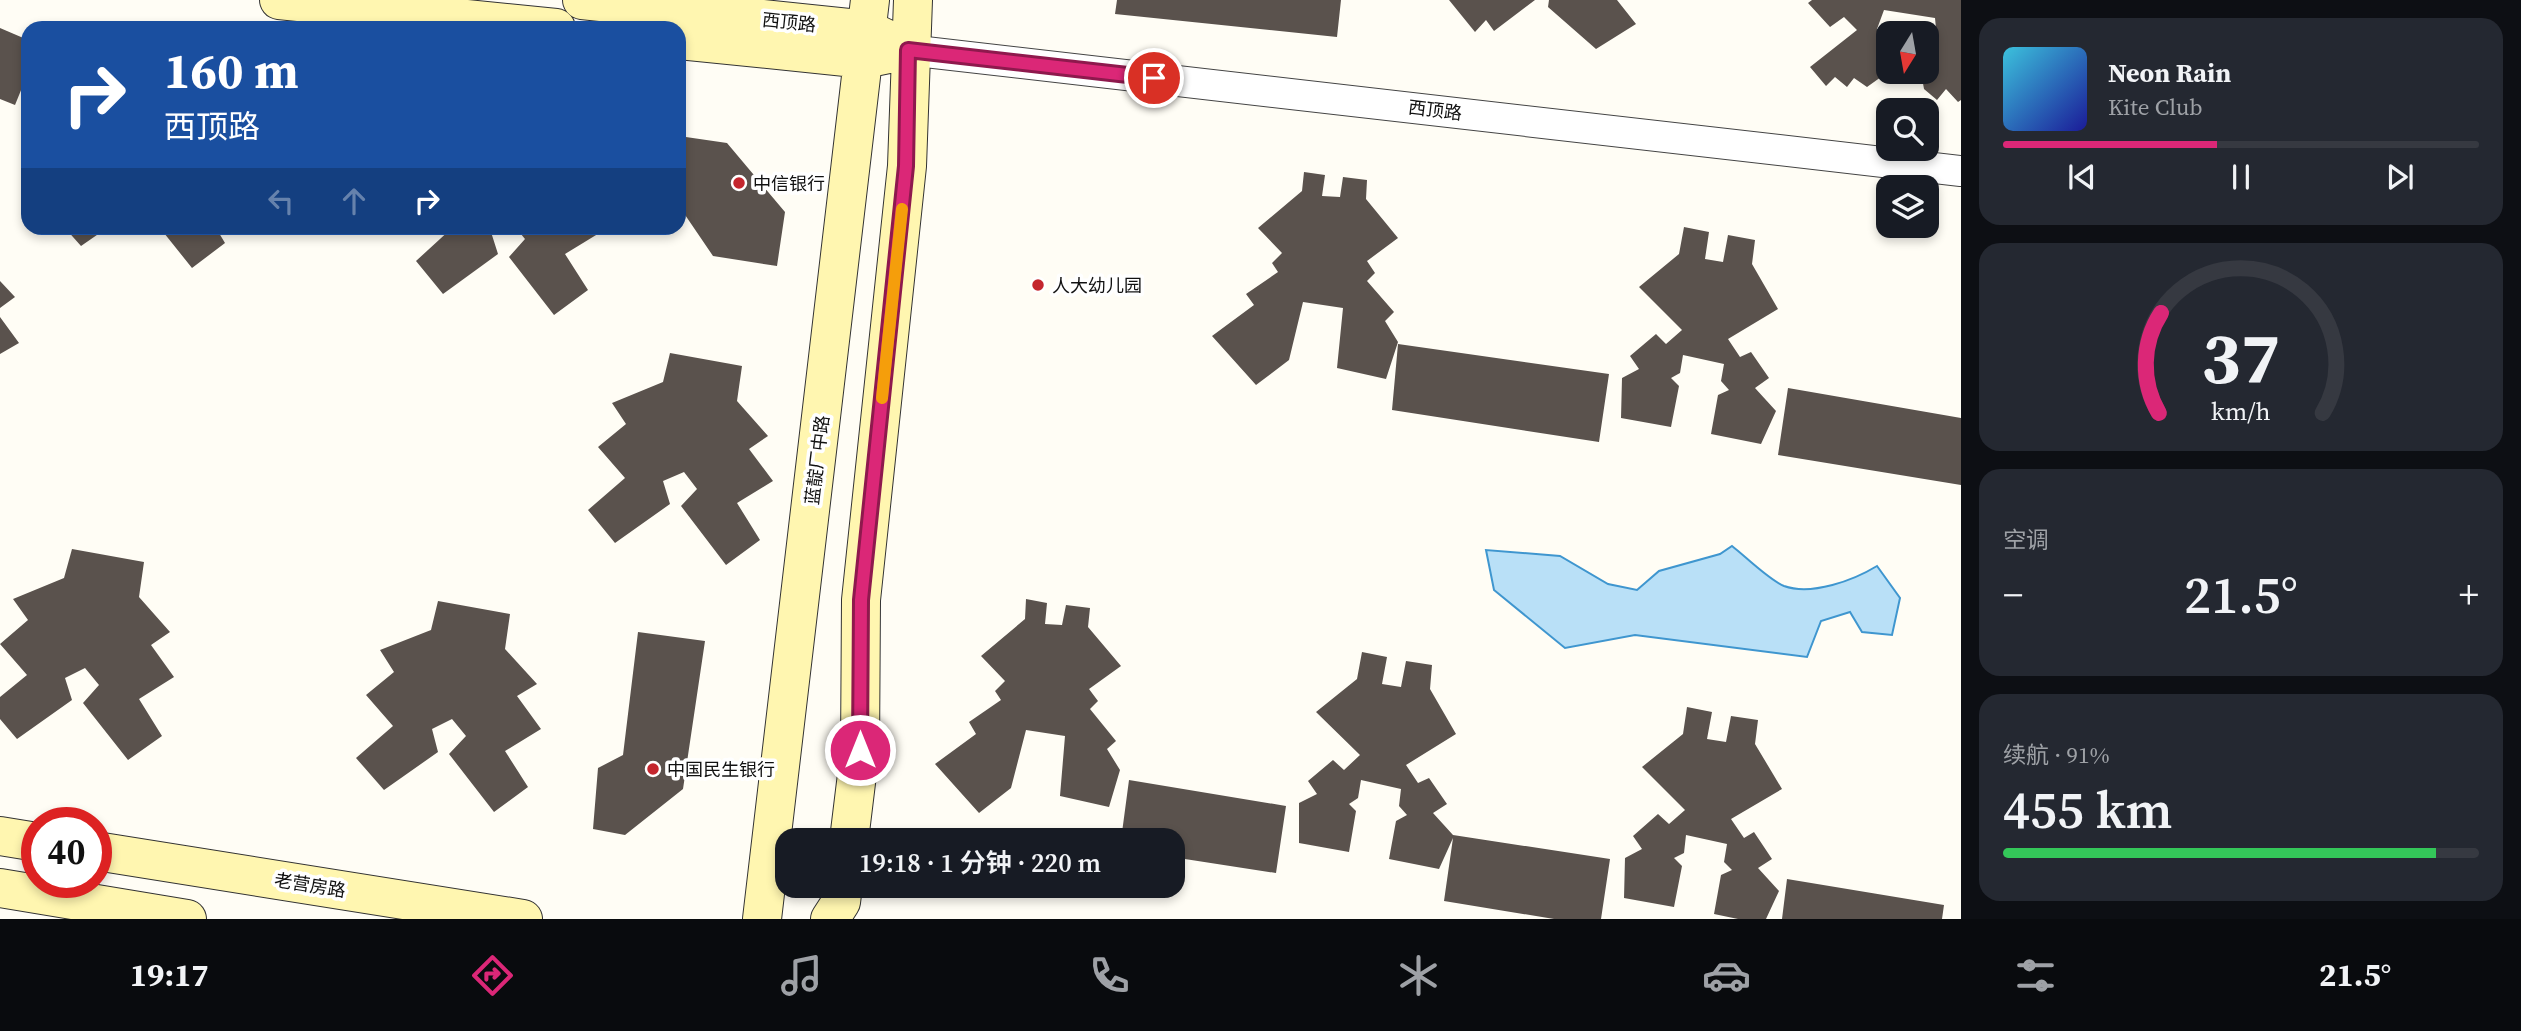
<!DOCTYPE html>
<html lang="zh">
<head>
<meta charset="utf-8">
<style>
	body { margin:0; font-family:"Source Serif 4","Noto Sans SC",serif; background:#242831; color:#f1f3f6; height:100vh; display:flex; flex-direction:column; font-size:26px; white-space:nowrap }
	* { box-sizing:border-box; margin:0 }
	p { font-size:23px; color:#9ea1a6 }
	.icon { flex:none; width:38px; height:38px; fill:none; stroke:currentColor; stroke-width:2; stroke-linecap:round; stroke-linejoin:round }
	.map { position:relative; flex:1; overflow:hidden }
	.sheet { display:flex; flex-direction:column; gap:18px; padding:18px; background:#0d0f14; width:560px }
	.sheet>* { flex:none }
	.guide { position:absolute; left:21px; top:21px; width:665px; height:214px; border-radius:21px; box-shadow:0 4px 10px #0003; background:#1a4fa0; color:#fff; overflow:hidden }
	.needle { width:46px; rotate:191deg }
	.fabs { position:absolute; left:1876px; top:21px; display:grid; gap:14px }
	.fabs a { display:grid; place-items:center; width:63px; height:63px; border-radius:14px; background:#171b24; box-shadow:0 4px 10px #0003; font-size:35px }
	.speed { position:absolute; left:21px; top:807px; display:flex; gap:14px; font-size:35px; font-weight:700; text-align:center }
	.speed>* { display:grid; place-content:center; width:91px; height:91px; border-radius:50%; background:#171b24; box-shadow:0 4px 10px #0003; line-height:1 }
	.speed .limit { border:10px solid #d22; background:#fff; color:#111 }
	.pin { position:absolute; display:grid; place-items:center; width:60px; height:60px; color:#fff; margin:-30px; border:4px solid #fff; border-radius:50%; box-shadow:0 2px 7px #0007 }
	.me { position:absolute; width:77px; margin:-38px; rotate:0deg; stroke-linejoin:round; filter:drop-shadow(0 0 5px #0008) }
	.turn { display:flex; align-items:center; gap:24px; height:147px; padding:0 28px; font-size:32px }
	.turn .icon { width:91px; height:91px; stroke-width:2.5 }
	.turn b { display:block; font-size:49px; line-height:60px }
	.lanes { display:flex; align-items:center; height:66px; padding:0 28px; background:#0003; justify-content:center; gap:35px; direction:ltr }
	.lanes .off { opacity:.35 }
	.big { font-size:52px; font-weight:600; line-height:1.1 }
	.sheet .tile { flex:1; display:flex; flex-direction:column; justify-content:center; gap:10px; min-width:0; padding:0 24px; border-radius:21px; background:#242831 }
	.sheet .dial { align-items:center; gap:0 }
	.dial svg { height:182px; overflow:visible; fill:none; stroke:#363941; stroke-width:7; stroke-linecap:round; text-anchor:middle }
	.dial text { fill:#f1f3f6; stroke:none }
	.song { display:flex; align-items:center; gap:21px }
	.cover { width:84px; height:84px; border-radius:10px; background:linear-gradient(135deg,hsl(190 70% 55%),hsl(240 70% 35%)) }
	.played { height:7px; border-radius:4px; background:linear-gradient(90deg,#db2777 45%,#363941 45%) }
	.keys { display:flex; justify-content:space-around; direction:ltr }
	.heat { display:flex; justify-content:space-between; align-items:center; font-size:38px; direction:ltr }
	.charge { height:10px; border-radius:5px; background:linear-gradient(90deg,#34c759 91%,#363941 0) }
	.trip { position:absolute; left:775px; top:828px; width:410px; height:70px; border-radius:21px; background:#171b24; box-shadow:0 4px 10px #0003; font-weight:600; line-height:70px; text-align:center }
	.menu { display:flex; height:112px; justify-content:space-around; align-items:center; background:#090b0e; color:#9ea1a6 }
	.menu .icon { width:49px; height:49px }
	.menu .active { color:#db2777 }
	.menu b { font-size:32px; color:#f1f3f6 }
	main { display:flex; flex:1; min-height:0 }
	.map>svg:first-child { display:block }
	.water { fill:#b9e0f7; stroke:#3f96cf; stroke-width:2 }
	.building { fill:#5a524d }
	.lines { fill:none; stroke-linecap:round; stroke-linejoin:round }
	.street-casing { stroke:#444; stroke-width:32 }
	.secondary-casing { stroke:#333; stroke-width:40 }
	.street { stroke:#fff; stroke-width:30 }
	.secondary { stroke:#fff6b0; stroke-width:38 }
	.route-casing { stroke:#8e194d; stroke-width:18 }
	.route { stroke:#db2777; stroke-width:12 }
	.slow { stroke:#f59e0b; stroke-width:12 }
	.poi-dot { fill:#c4262e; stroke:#fff; stroke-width:2.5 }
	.labels { text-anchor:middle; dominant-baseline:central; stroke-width:7; stroke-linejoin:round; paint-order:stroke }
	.street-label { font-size:18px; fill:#111; stroke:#fff }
	.poi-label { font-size:18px; fill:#111; stroke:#fff; text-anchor:start }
</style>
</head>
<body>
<main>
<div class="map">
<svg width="1961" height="919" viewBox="0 0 1961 919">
	<rect width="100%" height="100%" fill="#fffdf5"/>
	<path class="water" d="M 1732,546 C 1745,556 1769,580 1784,586 C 1812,596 1854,580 1877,566 L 1900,598 L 1892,635 L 1862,632 L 1850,612 L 1821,621 L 1807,657 L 1635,635 L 1565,648 L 1494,590 L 1486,550 L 1560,556 L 1608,584 L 1637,590 L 1659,571 L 1720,554 Z"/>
	<path class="building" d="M 1117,0 L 1341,0 L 1337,37 L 1115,14 Z
		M 1449,0 L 1535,0 L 1494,31 L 1486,20 L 1475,32 Z
		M 1549,0 L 1617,0 L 1636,24 L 1596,49 L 1548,7 Z
		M 1812,0 L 1961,0 L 1961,100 L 1958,102 L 1946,89 L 1937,100 L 1924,89 L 1921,72 L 1927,72 L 1927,42 L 1937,39 L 1935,18 L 1884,10 L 1877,29 L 1888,35 L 1888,59 L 1881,77 L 1867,87 L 1854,78 L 1847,87 L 1835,77 L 1826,86 L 1810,67 L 1857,30 L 1844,17 L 1830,27 L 1808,3 Z
		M 0,28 L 28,40 L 28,73 L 15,105 L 0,99 Z
		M 679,136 L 727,143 L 785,212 L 777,266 L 713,256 L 679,206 Z
		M 1304,172 L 1325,175 L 1322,196 L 1340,197 L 1343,177 L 1367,180 L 1366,199 L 1398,238 L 1367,261 L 1375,273 L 1367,281 L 1394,312 L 1385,321 L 1398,342 L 1386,379 L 1337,368 L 1343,308 L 1303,302 L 1289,360 L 1256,385 L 1212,336 L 1254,305 L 1246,294 L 1278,272 L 1272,263 L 1282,253 L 1258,228 L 1302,191 Z
		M 1684,227 L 1709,232 L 1705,259 L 1723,262 L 1728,235 L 1755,240 L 1752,264 L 1778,309 L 1728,339 L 1740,357 L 1751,352 L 1769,378 L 1755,388 L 1776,411 L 1761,444 L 1711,434 L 1718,395 L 1729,390 L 1721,381 L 1724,364 L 1683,355 L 1680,373 L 1671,378 L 1679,386 L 1671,427 L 1621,418 L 1622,378 L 1639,369 L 1630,356 L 1656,334 L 1666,344 L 1682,330 L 1639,287 L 1679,254 Z
		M 65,228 L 107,228 L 81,246 Z
		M 160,228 L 216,228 L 225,243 L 192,268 Z
		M 452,228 L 501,228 L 491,232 L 498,254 L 443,294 L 416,261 Z
		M 516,228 L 598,228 L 601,232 L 565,254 L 588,290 L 554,315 L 509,257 L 525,239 Z
		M 0,281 L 15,297 L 0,308 Z
		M 0,317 L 19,343 L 0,354 Z
		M 1398,344 L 1609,374 L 1599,442 L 1392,410 Z
		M 670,353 L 742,366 L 737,401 L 768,436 L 749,449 L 773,481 L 737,503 L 760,540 L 726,565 L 681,506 L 697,489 L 684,472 L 663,481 L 670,504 L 615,543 L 588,510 L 625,478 L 598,447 L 626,424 L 612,403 L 663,382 Z
		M 1788,388 L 1961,418 L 1961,485 L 1778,455 Z
		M 72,549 L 144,562 L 139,597 L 170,632 L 151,645 L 174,677 L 139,699 L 162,736 L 128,760 L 83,703 L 99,685 L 85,668 L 65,678 L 72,700 L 17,739 L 0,719 L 0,697 L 27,675 L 0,644 L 28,620 L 13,599 L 64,578 Z
		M 1026,599 L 1047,603 L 1045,624 L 1062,625 L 1066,605 L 1090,608 L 1088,627 L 1121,666 L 1089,689 L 1098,701 L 1090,709 L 1116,741 L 1107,749 L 1120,770 L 1109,807 L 1060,796 L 1065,736 L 1026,730 L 1011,788 L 979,813 L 935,764 L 976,734 L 969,722 L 1001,700 L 995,691 L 1005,681 L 981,656 L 1025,619 Z
		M 438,601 L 510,614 L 505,649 L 537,684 L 517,696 L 541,729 L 505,751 L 528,787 L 494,812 L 449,754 L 466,736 L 452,719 L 432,729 L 438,752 L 384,790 L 356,758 L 393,726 L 366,695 L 394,672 L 380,650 L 431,630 Z
		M 638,632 L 705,641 L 683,789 L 625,835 L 593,829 L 598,768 L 623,755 Z
		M 1362,652 L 1387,657 L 1382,684 L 1401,687 L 1406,661 L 1432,665 L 1430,689 L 1456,734 L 1406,765 L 1418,783 L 1429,778 L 1447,804 L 1433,813 L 1453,835 L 1610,859 L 1601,919 L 1554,919 L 1444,901 L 1453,838 L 1439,869 L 1389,859 L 1396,821 L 1407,815 L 1399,806 L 1401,789 L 1361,780 L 1358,798 L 1349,804 L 1356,811 L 1349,852 L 1299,843 L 1299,803 L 1317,794 L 1308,781 L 1333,760 L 1344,770 L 1360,755 L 1316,712 L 1357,679 Z
		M 1687,707 L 1712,712 L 1707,739 L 1726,742 L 1731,716 L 1758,720 L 1755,744 L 1782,789 L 1731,819 L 1744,838 L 1754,832 L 1772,859 L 1758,868 L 1779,891 L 1766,919 L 1738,919 L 1714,914 L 1721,875 L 1732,870 L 1724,862 L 1727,844 L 1686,835 L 1684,853 L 1674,858 L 1682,866 L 1674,907 L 1624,898 L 1625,858 L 1642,849 L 1633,836 L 1658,814 L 1669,824 L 1685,810 L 1642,767 L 1683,734 Z
		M 1129,780 L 1286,806 L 1276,873 L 1172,857 L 1172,840 L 1121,840 Z
		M 1787,879 L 1944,905 L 1942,919 L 1782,919 Z"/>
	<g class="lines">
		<defs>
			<path id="street" d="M 908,50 L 1961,171"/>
			<path id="secondary" d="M 279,0 L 556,28
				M 582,0 L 868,30 L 891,41
				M 679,40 L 865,59 L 889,54
				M 0,836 L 37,842
				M 849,840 L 860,750 L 861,600 L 907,166 L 913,0
				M 96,851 L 523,919
				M 0,888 L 187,919
				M 762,919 L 870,0
				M 830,919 L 841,902 L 843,886"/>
		</defs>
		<use href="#street" class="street-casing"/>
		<use href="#secondary" class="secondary-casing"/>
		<use href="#street" class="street"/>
		<use href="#secondary" class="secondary"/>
	</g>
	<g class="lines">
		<defs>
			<path id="route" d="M 860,750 L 861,600 L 906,166 L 908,50 L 1154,78"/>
		</defs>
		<use href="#route" class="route-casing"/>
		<use href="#route" class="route"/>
		<path class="slow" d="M 882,398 L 902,209"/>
	</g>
	<g class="poi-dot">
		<circle cx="739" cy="183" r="7"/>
		<circle cx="1038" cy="285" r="7"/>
		<circle cx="653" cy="769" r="7"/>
	</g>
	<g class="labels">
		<g class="street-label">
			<text transform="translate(789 22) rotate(6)">西顶路</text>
			<text transform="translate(1435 110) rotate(7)">西顶路</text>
			<text transform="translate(817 460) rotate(-83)">蓝靛厂中路</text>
			<text transform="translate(310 885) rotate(9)">老营房路</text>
		</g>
		<g class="poi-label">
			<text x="753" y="183">中信银行</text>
			<text x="1052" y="285">人大幼儿园</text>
			<text x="667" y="769">中国民生银行</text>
		</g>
	</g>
</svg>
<div class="fabs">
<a><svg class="needle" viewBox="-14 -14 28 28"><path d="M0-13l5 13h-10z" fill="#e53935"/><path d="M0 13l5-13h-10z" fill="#9ea1a6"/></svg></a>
<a><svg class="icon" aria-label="search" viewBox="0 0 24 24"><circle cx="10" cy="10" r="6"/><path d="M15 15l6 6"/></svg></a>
<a><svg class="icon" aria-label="layers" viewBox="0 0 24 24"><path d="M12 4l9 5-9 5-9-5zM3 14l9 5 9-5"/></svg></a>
</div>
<div class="speed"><div class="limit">40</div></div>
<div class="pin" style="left:1154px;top:78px;background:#d93025"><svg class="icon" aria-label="arrive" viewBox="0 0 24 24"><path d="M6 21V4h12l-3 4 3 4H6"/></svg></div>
<svg class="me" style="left:860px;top:750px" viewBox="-20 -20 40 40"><circle r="17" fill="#db2777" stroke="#fff" stroke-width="3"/><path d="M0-11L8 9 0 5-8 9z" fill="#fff"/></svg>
<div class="trip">19:18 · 1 分钟 · 220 m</div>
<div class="guide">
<div class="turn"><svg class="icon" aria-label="right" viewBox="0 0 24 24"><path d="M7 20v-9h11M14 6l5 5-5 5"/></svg><div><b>160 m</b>西顶路</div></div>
<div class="lanes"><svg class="icon off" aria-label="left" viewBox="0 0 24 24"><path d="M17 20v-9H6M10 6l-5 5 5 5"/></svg><svg class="icon off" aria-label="ahead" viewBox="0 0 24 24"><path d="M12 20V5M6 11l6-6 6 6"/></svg><svg class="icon" aria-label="right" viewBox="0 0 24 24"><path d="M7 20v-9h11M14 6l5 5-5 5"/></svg></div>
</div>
</div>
<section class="sheet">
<div class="tile">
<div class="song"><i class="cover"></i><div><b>Neon Rain</b><p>Kite Club</p></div></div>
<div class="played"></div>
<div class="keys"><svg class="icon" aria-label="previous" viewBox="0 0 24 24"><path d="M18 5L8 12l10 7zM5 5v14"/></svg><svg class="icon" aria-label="pause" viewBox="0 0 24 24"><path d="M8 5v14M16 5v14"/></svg><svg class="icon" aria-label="next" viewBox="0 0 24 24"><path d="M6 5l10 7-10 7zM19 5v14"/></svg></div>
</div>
<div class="tile dial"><svg viewBox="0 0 100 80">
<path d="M14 69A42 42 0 1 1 86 69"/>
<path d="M14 69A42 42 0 0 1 15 25" stroke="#db2777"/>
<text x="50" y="56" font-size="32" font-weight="700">37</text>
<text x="50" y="72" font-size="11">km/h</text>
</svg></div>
<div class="tile"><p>空调</p>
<div class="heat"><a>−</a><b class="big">21.5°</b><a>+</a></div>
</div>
<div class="tile"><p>续航 · 91%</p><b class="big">455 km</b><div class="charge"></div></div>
</section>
</main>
<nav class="menu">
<b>19:17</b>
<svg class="icon active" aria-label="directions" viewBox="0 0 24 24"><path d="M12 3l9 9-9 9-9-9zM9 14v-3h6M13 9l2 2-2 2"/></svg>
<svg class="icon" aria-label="music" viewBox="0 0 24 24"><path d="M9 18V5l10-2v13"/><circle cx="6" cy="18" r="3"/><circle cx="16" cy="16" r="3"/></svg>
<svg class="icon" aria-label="phone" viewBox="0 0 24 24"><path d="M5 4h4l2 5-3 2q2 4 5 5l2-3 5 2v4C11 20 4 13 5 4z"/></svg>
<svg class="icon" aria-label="climate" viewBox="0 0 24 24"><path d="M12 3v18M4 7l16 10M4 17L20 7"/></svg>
<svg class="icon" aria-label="car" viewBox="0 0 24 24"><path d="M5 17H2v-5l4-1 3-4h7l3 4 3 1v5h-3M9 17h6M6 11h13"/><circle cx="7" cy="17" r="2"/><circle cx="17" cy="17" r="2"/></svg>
<svg class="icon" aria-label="filters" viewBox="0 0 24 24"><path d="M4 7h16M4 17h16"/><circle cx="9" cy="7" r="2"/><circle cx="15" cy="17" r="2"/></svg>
<b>21.5°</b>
</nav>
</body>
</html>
